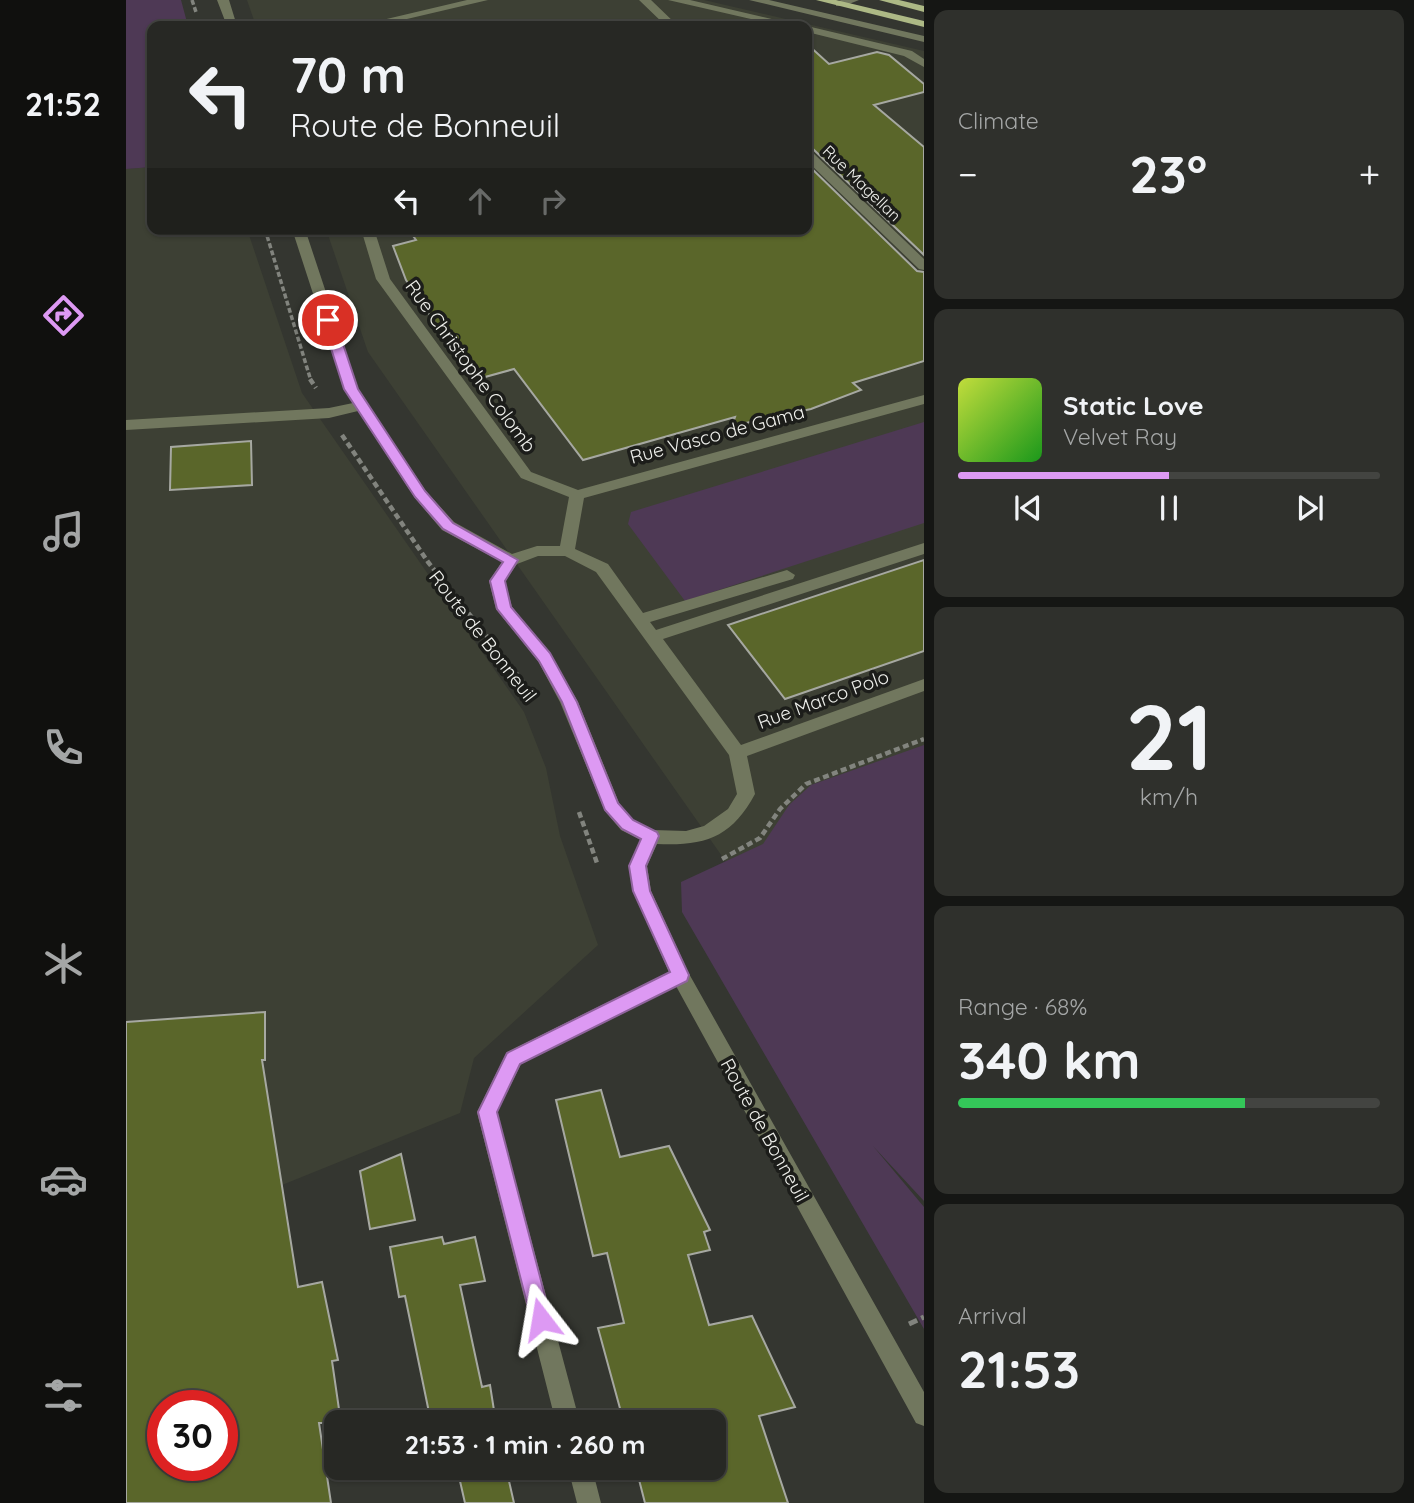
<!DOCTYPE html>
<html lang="en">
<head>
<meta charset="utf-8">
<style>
	body { margin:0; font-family:Quicksand,sans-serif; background:#2f302c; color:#f1f3f6; height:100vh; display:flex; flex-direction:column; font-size:26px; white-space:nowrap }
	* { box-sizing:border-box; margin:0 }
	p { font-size:23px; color:#a4a6a6 }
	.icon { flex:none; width:38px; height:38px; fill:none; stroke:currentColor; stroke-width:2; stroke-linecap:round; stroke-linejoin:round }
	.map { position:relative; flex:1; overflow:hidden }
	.side { display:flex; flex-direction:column; gap:10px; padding:10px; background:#151614; width:490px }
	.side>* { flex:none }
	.hud { position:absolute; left:21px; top:21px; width:665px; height:214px; border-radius:14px; box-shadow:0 2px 5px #0004,0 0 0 2px #434441; background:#272824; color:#f1f3f6; overflow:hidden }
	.speed { position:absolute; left:21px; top:1390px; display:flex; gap:14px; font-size:35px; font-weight:700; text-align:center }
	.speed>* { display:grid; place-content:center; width:91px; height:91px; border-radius:50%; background:#272824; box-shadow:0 2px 5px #0004,0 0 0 2px #434441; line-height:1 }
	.speed .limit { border:10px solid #d22; background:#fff; color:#111 }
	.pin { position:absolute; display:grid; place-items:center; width:60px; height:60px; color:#fff; margin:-30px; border:4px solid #fff; border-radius:50%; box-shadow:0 2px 7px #0007 }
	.me { position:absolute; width:77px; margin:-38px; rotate:346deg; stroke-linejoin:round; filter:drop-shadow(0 0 5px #0008) }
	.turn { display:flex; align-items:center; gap:24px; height:147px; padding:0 28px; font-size:32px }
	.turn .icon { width:91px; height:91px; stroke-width:2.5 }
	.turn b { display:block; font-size:49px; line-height:60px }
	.lanes { display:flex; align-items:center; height:66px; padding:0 28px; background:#0003; justify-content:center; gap:35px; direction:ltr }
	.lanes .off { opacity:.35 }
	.big { font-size:52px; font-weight:800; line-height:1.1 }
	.side .card { flex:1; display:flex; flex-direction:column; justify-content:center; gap:10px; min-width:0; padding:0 24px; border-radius:14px; background:#2f302c }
	.side .dial { align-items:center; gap:0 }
	.dial b { font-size:91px; line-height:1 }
	.song { display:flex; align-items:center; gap:21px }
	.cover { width:84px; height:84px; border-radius:10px; background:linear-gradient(135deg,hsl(70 70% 55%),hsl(120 70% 35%)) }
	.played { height:7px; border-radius:4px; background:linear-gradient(90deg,#dd99f3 50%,#434441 50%) }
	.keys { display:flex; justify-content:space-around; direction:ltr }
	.heat { display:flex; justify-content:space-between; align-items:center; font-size:38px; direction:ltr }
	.charge { height:10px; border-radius:5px; background:linear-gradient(90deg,#34c759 68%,#434441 0) }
	.trip { position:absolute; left:198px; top:1410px; width:402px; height:70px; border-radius:14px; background:#272824; box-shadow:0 2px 5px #0004,0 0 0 2px #434441; font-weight:800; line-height:70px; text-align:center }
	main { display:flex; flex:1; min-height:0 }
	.menu { display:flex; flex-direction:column; width:126px; justify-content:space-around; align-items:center; background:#10100e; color:#a4a6a6 }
	.menu .icon { width:49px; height:49px }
	.menu .selected { color:#dd99f3 }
	.menu b { font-size:32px; color:#f1f3f6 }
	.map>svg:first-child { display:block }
	.built { fill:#3d4034; fill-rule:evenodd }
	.green { fill:#4e3955 }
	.building { fill:#5a662a; stroke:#a6a8a1; stroke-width:2; fill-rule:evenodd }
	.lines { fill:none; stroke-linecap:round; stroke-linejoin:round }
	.path-far2 { stroke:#82847e; stroke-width:3.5; stroke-dasharray:5 2.5; stroke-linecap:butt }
	.path-far1 { stroke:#82847e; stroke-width:4.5; stroke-dasharray:6 3.5; stroke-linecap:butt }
	.path { stroke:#82847e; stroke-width:5; stroke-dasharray:9 4.5; stroke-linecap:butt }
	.minor { fill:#71775e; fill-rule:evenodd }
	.major { fill:#adb985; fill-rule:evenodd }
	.route { fill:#dd99f3; stroke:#90639e; stroke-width:2 }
	.labels { text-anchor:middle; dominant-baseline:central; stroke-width:7; stroke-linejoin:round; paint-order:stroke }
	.far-street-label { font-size:16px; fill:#eff0ec; stroke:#1c1d1a }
	.street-label { font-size:19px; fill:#eff0ec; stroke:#1c1d1a }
</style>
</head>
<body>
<main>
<nav class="menu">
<b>21:52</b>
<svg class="icon selected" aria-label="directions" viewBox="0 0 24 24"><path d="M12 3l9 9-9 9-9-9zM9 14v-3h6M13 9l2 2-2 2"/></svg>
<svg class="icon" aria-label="music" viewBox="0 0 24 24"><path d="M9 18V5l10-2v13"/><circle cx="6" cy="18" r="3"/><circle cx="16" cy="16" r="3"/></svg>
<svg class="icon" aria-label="phone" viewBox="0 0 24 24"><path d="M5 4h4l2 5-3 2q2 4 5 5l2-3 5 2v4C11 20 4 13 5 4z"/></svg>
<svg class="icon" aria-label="climate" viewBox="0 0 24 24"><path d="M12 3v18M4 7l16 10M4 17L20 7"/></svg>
<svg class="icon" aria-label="car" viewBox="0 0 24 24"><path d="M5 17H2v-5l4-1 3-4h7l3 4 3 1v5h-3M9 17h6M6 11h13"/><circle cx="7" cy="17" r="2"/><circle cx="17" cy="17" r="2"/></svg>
<svg class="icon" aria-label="filters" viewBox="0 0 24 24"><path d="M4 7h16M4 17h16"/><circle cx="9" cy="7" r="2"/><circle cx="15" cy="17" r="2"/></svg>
</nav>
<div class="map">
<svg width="798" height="1503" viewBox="0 0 798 1503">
	<rect width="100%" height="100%" fill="#343630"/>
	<path class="built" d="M 121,0 L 578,0 L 798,51 L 798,1144 L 242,352 L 200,229 L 681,229 L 681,26 L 130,26 Z
		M 26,167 L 26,229 L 121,229 L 176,393 L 398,712 L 420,768 L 434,836 L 472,945 L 348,1058 L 334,1113 L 156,1185 L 205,1503 L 0,1503 L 0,169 ZM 37,1405 L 96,1405 L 96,1465 L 37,1465 Z"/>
	<path class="green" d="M 0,0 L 55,0 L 62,26 L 26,26 L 26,167 L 0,169 Z
		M 798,422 L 798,523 L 559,601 L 502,524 L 505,512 Z
		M 798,745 L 798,1201 L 747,1146 L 798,1207 L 798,1329 L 556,912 L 555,882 L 637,844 L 663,805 L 685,785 Z"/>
	<path class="building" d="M 681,44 L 703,64 L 751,52 L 763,55 L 798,84 L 798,92 L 748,105 L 798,147 L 798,255 L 687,149 L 681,148 Z
		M 681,164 L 791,271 L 798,272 L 798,361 L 727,383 L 735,390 L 685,409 L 606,426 L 609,417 L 457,460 L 388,369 L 348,380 L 280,280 L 267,246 L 290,240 L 282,229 L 681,229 Z
		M 125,441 L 126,485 L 44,490 L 45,447 Z
		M 798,560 L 798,651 L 659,699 L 602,625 Z
		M 139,1012 L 139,1060 L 136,1060 L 172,1287 L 196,1282 L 212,1360 L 206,1361 L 215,1423 L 193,1423 L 205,1503 L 0,1503 L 0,1022 ZM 37,1405 L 96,1405 L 96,1465 L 37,1465 Z
		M 475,1090 L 494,1157 L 543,1146 L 584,1230 L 578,1232 L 584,1250 L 562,1255 L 583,1325 L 626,1316 L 669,1407 L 633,1416 L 662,1503 L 519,1503 L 510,1468 L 588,1468 L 588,1423 L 498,1423 L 472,1328 L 498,1323 L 481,1253 L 467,1256 L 430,1100 Z
		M 275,1154 L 289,1220 L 244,1229 L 234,1171 Z
		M 316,1237 L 318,1244 L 349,1237 L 359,1281 L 334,1285 L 356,1387 L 364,1385 L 370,1423 L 321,1423 L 320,1419 L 305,1422 L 279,1296 L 273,1297 L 264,1247 Z
		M 331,1468 L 380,1468 L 388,1503 L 339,1503 Z"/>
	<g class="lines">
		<path class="path-far2" d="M 66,0 L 70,12
			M 139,229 L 185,381"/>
		<path class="path-far1" d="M 184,379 L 190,388
			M 216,435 L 302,562 L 397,682
			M 453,812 L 471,863
			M 596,859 L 634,838 L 654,809 L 680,784 L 798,739"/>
		<path class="path" d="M 783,1324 L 798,1317"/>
		<path class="minor" d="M 91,0 L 103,0 L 111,26 L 101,26 Z
			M 341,0 L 362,0 L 251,26 L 231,26 Z
			M 513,0 L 525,0 L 552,26 L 540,26 Z
			M 542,0 L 564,0 L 676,26 L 655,26 Z
			M 623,0 L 643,0 L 798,36 L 798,42 Z
			M 715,0 L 733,0 L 718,6 L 710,6 L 710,2 Z
			M 590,21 L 622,23 L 628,26 L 571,26 Z
			M 678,26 L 681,26 L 786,51 L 798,59 L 798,67 L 778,56 L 681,32 L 681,26 Z
			M 681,150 L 685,151 L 798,259 L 798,270 L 793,269 L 681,161 Z
			M 166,229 L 179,229 L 232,389 L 299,490 L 328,522 L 386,554 L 411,546 L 434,546 L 443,497 L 395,478 L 250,279 L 235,229 L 248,229 L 264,279 L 405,472 L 452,490 L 798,395 L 798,404 L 458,498 L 449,549 L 482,564 L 517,613 L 661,570 L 669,575 L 667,579 L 524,622 L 530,630 L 798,543 L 798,554 L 537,639 L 615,745 L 798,679 L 798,691 L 621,756 L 629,794 C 605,838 579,846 531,844 L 521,866 L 525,891 L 562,972 L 798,1392 L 798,1426 L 790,1423 L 550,986 L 395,1064 L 371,1112 L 454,1423 L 430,1423 L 351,1112 L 381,1052 L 543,972 L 507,891 L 503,866 L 515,840 L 495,830 L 479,811 L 434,702 L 412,661 L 370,609 L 363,581 L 376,562 L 316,530 L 289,498 L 232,411 L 203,418 L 0,430 L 0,420 L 203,408 L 227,403 L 218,389 ZM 412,556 L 439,556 L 470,572 L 603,755 L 611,794 L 602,809 L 578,826 L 560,831 L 527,830 L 507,820 L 493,803 L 452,702 L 424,653 L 386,607 L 379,581 L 391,564 Z
			M 442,1468 L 466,1468 L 475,1503 L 451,1503 Z"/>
		<path class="major" d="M 690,0 L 710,0 L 798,21 L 798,27 Z
			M 753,0 L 773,0 L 798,6 L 798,12 Z"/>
	</g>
	<path class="route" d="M 202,317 L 209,320 L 232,389 L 299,491 L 327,523 L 392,560 L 379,581 L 385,607 L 424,653 L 451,702 L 492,803 L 507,820 L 531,832 L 533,836 L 520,866 L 524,891 L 563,975 L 561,981 L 394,1064 L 371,1112 L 425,1319 L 422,1326 L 415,1329 L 408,1326 L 405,1319 L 352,1112 L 381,1053 L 544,972 L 507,891 L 503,866 L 515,839 L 496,829 L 479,810 L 436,702 L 413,661 L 371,609 L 364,581 L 377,562 L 317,529 L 289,497 L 218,389 L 196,320 Z"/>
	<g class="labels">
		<g class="far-street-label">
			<text transform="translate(736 183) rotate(44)">Rue Magellan</text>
		</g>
		<g class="street-label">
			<text transform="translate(345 366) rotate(54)">Rue Christophe Colomb</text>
			<text transform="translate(591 434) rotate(-15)">Rue Vasco de Gama</text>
			<text transform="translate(357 636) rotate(52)">Route de Bonneuil</text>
			<text transform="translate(697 699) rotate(-20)">Rue Marco Polo</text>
			<text transform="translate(639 1130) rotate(61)">Route de Bonneuil</text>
		</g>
	</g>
</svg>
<div class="speed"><div class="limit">30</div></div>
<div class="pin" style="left:202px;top:320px;background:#d93025"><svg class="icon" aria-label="arrive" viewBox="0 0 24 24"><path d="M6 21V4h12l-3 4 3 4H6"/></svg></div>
<svg class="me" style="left:415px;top:1319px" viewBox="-20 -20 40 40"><path d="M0-17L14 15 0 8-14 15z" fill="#dd99f3" stroke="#fff" stroke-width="4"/></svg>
<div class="trip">21:53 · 1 min · 260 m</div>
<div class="hud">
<div class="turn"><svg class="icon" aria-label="left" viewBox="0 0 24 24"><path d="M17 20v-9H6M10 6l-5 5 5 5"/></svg><div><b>70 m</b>Route de Bonneuil</div></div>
<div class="lanes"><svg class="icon" aria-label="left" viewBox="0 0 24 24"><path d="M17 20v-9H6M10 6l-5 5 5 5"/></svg><svg class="icon off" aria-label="ahead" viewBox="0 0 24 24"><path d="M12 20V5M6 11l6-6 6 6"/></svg><svg class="icon off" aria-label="right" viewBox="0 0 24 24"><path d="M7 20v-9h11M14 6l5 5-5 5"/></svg></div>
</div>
</div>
<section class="side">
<div class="card"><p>Climate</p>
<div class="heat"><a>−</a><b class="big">23°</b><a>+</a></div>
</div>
<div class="card">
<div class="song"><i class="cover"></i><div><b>Static Love</b><p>Velvet Ray</p></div></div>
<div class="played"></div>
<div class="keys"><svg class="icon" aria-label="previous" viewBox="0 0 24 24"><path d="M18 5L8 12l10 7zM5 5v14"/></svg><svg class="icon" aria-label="pause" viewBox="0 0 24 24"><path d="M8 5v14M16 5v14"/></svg><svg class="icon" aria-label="next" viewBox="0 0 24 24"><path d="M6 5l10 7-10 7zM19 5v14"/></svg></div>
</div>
<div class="card dial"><b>21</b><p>km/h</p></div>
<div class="card"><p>Range · 68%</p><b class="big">340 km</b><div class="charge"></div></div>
<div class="card"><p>Arrival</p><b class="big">21:53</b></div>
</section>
</main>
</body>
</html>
